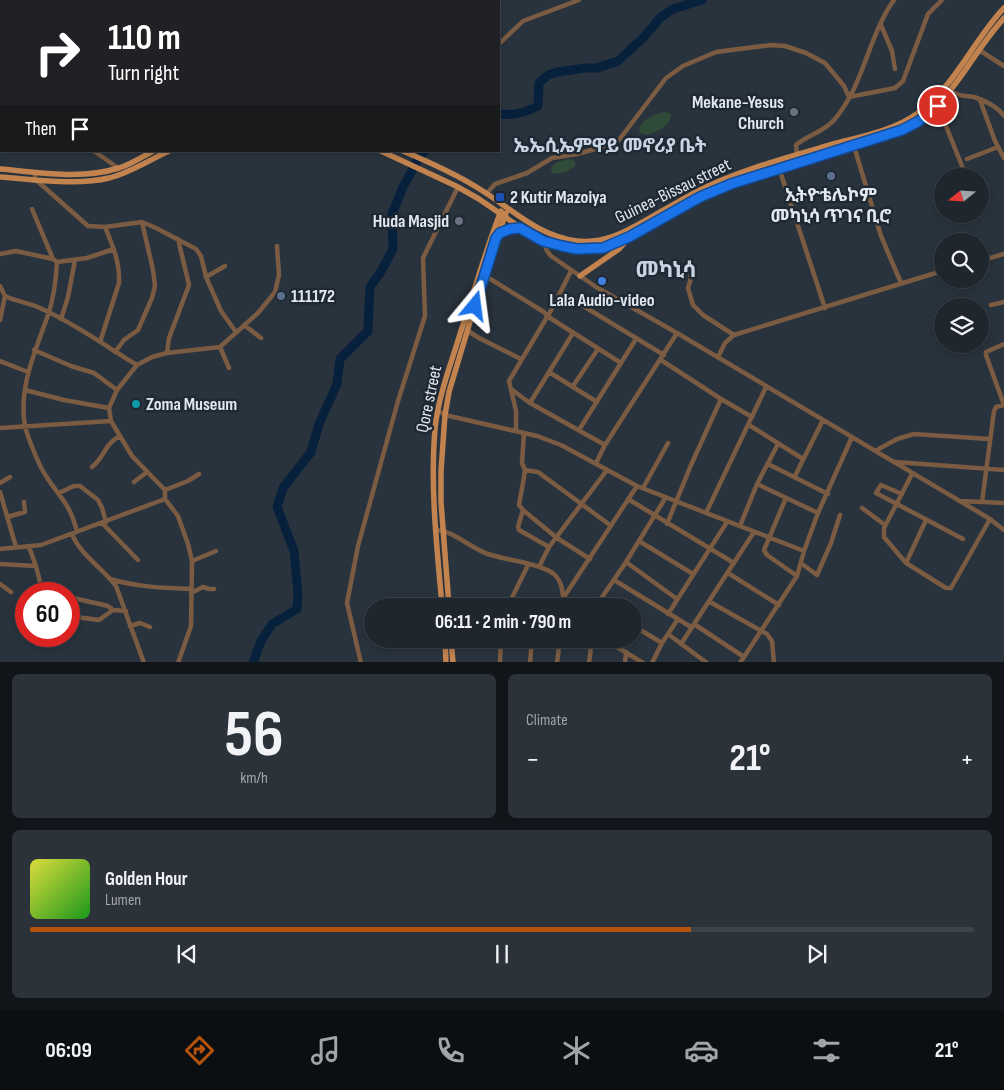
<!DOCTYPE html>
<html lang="en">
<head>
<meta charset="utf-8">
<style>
	body { margin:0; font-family:"Sofia Sans Condensed","Noto Sans Ethiopic",sans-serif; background:#2c323a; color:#f1f3f6; height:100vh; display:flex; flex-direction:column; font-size:19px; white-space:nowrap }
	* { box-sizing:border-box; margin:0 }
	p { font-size:16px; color:#a1a5aa }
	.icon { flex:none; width:28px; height:28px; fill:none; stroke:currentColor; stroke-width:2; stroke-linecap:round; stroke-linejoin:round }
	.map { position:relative; height:662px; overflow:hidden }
	.sheet { display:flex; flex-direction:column; gap:12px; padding:12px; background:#111519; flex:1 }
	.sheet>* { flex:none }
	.guide { position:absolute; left:0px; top:0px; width:500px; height:152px; box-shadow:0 2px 8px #0003,0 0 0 1px #3c434a; background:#202124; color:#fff; overflow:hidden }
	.needle { width:32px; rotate:252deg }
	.controls { position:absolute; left:934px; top:168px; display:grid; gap:10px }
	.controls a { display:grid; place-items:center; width:55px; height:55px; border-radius:50%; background:#1f262e; box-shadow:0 2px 8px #0003,0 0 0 1px #3c434a; font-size:25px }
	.speed { position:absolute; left:15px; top:582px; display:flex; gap:10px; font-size:25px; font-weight:700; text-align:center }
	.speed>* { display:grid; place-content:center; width:65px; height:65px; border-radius:50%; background:#1f262e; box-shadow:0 2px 8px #0003,0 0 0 1px #3c434a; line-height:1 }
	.speed .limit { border:8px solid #d22; background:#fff; color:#111 }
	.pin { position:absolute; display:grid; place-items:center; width:42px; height:42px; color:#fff; margin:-21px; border:2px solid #fff; border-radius:50%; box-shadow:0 1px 5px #0007 }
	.me { position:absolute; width:55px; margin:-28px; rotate:16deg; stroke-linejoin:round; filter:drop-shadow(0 0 4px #0008) }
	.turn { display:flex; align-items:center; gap:18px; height:105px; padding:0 25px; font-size:22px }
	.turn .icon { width:65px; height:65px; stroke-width:2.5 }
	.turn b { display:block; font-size:35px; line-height:42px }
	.then { display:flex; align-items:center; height:48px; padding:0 25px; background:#0003; gap:10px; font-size:19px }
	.big { font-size:38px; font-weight:700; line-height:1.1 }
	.sheet .tile { flex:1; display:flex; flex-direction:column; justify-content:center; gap:8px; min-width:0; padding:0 18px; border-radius:8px; background:#2c323a }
	.sheet .dial { align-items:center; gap:0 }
	.dial b { font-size:65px; line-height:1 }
	.song { display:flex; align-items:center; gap:15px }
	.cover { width:60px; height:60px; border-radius:8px; background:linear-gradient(135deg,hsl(60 70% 55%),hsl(120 70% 35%)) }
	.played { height:5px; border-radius:2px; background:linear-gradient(90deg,#b45309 70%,#3c434a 70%) }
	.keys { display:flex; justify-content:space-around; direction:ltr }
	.heat { display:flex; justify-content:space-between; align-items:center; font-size:28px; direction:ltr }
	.sheet .tiles { flex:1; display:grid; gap:12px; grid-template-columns:1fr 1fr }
	.tile:last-child { grid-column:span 2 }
	.trip { position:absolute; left:364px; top:598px; width:278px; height:50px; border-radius:25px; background:#1f262e; box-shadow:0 2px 8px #0003,0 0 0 1px #3c434a; font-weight:700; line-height:50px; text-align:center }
	.menu { display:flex; height:80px; justify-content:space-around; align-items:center; background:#0c0f12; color:#a1a5aa }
	.menu .icon { width:35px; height:35px }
	.menu .selected { color:#b45309 }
	.menu b { font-size:22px; color:#f1f3f6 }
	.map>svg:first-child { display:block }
	.green { fill:#304b37 }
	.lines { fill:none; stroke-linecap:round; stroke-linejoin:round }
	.river { stroke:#07213c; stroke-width:9 }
	.minor { stroke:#7b5c43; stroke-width:4.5 }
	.major { stroke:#c2834f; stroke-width:5.5 }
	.route-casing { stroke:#114b97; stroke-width:12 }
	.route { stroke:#1a73e8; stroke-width:9 }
	.worship-dot { fill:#6b7280; stroke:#1f2933; stroke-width:2 }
	.service-dot { fill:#5c6f8a; stroke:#1f2933; stroke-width:2 }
	.transit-dot { fill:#1a4fb4; stroke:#1f2933; stroke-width:2 }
	.shop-dot { fill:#3f7fe0; stroke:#1f2933; stroke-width:2 }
	.culture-dot { fill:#0f9aa8; stroke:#1f2933; stroke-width:2 }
	.labels { text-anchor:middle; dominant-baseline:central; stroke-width:5; stroke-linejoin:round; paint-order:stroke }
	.poi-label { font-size:18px; font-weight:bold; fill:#e1e7ee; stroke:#1f2933; text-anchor:start }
	.street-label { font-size:18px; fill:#e1e7ee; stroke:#1f2933 }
	.neighbourhood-label { font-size:19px; font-weight:bold; fill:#c7d4e1; stroke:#1f2933 }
	.district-label { font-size:22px; font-weight:bold; fill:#c7d4e1; stroke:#1f2933 }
</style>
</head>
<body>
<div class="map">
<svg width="1004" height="663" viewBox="0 0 1004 663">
	<rect width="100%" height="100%" fill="#29333d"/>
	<path class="green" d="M 666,112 L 671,114 C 670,127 659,130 648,135 L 640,133 L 639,128 C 644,119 656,113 666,112 Z
		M 568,159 L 574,160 L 576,165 C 569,172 562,174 552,173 L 551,168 L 555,163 Z"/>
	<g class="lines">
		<path class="river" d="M 252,0 L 252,1
			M 499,114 C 512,116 527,112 538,106 L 539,83 L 548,75 L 557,72 L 586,68 L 597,68 L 618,61 L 643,38 L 661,17 L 673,9 L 702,0
			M 253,663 L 261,641 L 272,624 L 297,609 L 298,593 L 294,551 L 277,507 L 283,488 L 311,452 L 319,424 L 337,384 L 340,359 L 368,331 L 370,287 L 380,273 L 393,249 L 392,214 L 403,187 L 418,159 L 425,151"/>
		<path class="minor" d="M 7,0 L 9,1
			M 36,0 L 38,1
			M 265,0 L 266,1
			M 402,0 L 403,1
			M 340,1 L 341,0
			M 374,1 L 376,0
			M 434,1 L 435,0
			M 881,25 L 892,51 L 895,69
			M 0,30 L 1,31
			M 499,44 L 523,21 L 579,0
			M 979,50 L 1004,66
			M 0,60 L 1,58
			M 951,91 C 959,97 965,95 974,97 C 984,100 998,107 1004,116
			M 849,97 L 895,88 L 903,81 L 928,14 L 942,0
			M 980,100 L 995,141 L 1004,158
			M 935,109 L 944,121 L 966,176
			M 853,143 L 881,236 L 901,283
			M 94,151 L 118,168
			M 797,155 L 796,145 C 807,135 824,132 834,120 C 864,86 868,36 894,0
			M 967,159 L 998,147
			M 779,168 L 825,308
			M 35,172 L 35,179 L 88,226 L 105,227 L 142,222 L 156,228 L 196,249 L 201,256 L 206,277 L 221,311 L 236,332
			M 487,193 L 495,184 L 527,173 L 552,158 L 577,154 L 606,146 L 619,140 L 666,78 L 683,66 L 716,52 L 771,45 L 785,46 L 806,53 L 825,63 L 844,86 L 849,97
			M 32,209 L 53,259 L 57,262
			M 543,241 L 547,251 L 551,256 L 596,287 L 677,333 L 990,519 L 1004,530
			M 0,254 L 16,251 L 53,259
			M 980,261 L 1004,254
			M 57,262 C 56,280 54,298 48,315 C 36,350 18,387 25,426 C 28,438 39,466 46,476 C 60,498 70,503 77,532
			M 57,262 L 87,258 L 114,249
			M 689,267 L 691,278 L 688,288 L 693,305 L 703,315 L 734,335
			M 484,275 L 544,312 L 547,316 L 621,363
			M 206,277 L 225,266
			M 0,286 L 5,296 L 0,320
			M 560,292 L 664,355
			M 5,296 C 17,302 31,303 42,309 C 76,324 105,346 137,365
			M 991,305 L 1004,302
			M 61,319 L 68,297 L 75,260
			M 244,325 L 261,338
			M 468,331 L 479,338 L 521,359
			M 100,342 L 119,283 C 120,263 113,246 105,227
			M 220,347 L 229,368
			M 34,350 L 71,366 L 94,373 L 117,390
			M 115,352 L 124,340 L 138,330 L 152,298 L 155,286 L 153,270 L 142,222
			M 167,353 L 169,338 L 189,285 L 178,239
			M 718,357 L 725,343 L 734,335 L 942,271
			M 661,360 L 721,399 L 752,417
			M 0,361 L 28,372
			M 549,372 L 597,402
			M 573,386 L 598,349
			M 511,389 L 530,403 L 605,445
			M 25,390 L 64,400 L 109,408
			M 530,403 L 573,333
			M 1004,405 L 986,355 L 986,352 L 1004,344
			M 439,411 L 445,415 L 537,436 L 561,445 L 637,486 L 804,551
			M 749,425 L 803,459
			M 0,428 L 111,421
			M 579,430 L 636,339
			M 516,431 L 516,411 L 509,381 L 553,307 L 571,271
			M 524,433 L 522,463 L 525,470 L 524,477 L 519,505 L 523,510 L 518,527 L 519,530 L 549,547
			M 875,451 L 897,439 L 914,434 L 989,439
			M 895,462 L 1004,470
			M 596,463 L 605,445 L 677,333
			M 768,464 L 828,494
			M 92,467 C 105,457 104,444 120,436
			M 525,470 L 538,472 L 610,525
			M 912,474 L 884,528 L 884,537 L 906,563 L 946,588 L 951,588 L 990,519
			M 795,476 L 823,420
			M 134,482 L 147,472
			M 0,483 L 10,477
			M 757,484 L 818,513
			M 643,488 L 668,443
			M 165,490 L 188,481 L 199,474
			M 0,492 L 16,547
			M 59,493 L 74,486 L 80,486 L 98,500 L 102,508 L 106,522
			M 902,494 L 881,485 L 876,493 L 963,539
			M 786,498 L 764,550 L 767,555 L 797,576
			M 628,499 L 734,563
			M 960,501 L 1004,503
			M 982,502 L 994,411 L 996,407 L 1004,405
			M 862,508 L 885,525
			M 523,510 L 557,538 L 590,559
			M 706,513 L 766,387
			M 7,517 L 25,512 L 24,502
			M 102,523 L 138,560
			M 667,524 L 691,465 L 721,399
			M 740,526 L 757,484 L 778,444
			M 436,530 C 454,531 470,548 488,554 C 505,560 544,564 555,575 C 561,581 562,588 563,596
			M 72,534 C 81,556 102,567 116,586 L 144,663
			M 639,541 L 693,574
			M 29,547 L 36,566 L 41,586 L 50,592 L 56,594
			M 0,549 L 41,545 L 165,499
			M 192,561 L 216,551
			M 626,562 L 677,599
			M 906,563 L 926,520
			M 0,564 L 36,566
			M 802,564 L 817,575 L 831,543 L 840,515
			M 539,567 L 549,547 L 607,470
			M 728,573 L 779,605
			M 110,579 C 137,587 163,588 191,589
			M 614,580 L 691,627
			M 0,584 L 11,592
			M 191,593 L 203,587 L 209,589 L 214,589
			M 69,597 L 108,606 L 113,610 L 126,611
			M 511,600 L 523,606
			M 710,602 L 767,634 L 772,641 L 774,663
			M 508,606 L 528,565
			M 558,606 L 637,486
			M 596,606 L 626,562 L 666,497
			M 668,614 L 727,522
			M 69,616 L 99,620 L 113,610
			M 694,624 L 744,657
			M 632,625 L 662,643
			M 130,626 L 140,623 L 150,627
			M 668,634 L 707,663
			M 604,639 L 643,663
			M 501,643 L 532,644
			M 681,644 L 754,532
			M 178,663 L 191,626 L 192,561 L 188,544 L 178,516 L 165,499 L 165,490 L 132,456 L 111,421 L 109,408 L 117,390 L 137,365 L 152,357 L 167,353 L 220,347 L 258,313 L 275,292 L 279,275 L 277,246
			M 361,663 L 347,603 L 358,546 L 398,401 L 425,316 L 423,258 L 458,187
			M 500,663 L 501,639
			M 530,663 L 532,639
			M 557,663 L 560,639
			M 589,663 L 592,639
			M 625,663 L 626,652
			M 652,663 L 662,643 L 678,619
			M 740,663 L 797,576 L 804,551 L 818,513 L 852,437"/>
		<path class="major" d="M 381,151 L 456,186 L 479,199 L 531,235 L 543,241 L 562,246 L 591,249 L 603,248 L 629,237 L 700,197 L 731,184 L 888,135 C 951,114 963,63 1004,18
			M 403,151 C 429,162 454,173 478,188 C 511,208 537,236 577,241 C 605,244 625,232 648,219 C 663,210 678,202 694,193 C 738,170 789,157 837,143 C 864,136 895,130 918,113 C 955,86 973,41 1004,8
			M 0,169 C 39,172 80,180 119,168 C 131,164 142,157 153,151
			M 0,177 C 33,179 76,186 109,178 C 130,173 149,160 169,151
			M 499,234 L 510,229 L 520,227
			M 580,276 L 619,249 L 629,238
			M 442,606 C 437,547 430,488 435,429 C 438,397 451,364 460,334 C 474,293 485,251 501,211
			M 449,606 L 441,502 L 441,471 L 445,415 L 449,392 L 484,275 L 506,213
			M 445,639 L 446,663
			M 451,639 L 453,663"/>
	</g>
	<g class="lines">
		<defs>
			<path id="route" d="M 475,306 L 496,238 L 500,233 L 510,229 L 520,228 L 543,241 L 562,246 L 577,249 L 603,248 L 629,237 L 700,197 L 731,184 L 902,130 L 919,121 L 938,106"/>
		</defs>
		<use href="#route" class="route-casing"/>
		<use href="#route" class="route"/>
	</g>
	<g class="worship-dot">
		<circle cx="794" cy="112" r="5"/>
		<circle cx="459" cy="221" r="5"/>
	</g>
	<g class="service-dot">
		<circle cx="831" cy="176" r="5"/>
		<circle cx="281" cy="296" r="5"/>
	</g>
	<rect class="transit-dot" x="495" y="192" width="10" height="10" rx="2.5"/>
	<circle class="shop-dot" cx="602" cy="281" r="5"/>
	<circle class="culture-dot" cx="136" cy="404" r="5"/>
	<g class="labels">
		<g class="poi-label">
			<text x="784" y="102" text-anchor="end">Mekane-Yesus<tspan x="784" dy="21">Church</tspan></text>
			<text x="831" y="195" text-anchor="middle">ኢትዮቴሌኮም<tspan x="831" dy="21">መካኒሳ ጥገና ቢሮ</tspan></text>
			<text x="510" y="197">2 Kutir Mazoiya</text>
			<text x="449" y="221" text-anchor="end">Huda Masjid</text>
			<text x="291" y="296">111172</text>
			<text x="602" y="300" text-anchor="middle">Lala Audio-video</text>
			<text x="146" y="404">Zoma Museum</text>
		</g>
		<g class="street-label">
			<text transform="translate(673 191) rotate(-26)">Guinea-Bissau street</text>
			<text transform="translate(429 399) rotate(-78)">Qore street</text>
		</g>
		<g class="neighbourhood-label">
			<text x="610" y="146">ኤኤሲኤምዋይ መኖሪያ ቤት</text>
		</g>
		<g class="district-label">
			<text x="666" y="270">መካኒሳ</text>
		</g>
	</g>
</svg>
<div class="controls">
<a><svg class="needle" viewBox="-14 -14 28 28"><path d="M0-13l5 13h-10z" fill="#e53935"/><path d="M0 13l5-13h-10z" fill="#a1a5aa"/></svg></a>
<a><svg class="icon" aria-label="search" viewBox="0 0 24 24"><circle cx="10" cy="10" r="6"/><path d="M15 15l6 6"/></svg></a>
<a><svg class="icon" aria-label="layers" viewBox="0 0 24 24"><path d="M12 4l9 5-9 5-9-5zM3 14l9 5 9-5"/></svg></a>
</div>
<div class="speed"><div class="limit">60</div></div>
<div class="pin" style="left:938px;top:106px;background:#d93025"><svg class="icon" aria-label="arrive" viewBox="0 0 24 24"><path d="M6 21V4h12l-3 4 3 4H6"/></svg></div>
<svg class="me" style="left:475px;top:306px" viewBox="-20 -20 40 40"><path d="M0-17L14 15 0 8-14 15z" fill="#1a73e8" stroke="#fff" stroke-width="4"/></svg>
<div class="trip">06:11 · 2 min · 790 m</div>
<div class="guide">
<div class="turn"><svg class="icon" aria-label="right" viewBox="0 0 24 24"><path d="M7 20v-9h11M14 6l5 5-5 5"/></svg><div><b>110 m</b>Turn right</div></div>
<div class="then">Then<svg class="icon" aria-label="arrive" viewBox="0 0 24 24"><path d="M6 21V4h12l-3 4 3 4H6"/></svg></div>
</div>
</div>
<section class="sheet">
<div class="tiles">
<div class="tile dial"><b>56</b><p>km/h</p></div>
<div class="tile"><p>Climate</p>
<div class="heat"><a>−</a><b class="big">21°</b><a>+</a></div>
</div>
<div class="tile">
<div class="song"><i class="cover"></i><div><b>Golden Hour</b><p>Lumen</p></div></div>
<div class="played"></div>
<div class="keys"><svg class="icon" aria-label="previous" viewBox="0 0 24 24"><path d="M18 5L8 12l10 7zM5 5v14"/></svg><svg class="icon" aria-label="pause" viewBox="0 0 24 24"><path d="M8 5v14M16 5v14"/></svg><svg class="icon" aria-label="next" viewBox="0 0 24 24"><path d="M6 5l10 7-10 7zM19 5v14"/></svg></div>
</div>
</div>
</section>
<nav class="menu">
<b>06:09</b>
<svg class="icon selected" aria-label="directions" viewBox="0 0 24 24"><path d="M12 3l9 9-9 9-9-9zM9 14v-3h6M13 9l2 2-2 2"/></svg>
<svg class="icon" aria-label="music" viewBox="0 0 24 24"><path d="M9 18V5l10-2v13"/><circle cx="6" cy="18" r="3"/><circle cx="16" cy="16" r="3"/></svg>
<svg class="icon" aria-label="phone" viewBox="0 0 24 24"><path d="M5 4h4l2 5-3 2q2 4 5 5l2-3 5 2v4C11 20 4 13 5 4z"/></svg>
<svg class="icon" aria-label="climate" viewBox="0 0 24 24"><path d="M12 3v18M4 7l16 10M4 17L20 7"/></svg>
<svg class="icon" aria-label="car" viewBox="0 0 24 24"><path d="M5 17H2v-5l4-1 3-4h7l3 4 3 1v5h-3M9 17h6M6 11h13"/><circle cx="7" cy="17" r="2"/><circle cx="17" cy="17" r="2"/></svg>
<svg class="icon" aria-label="filters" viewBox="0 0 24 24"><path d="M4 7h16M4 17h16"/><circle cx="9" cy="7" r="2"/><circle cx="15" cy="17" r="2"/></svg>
<b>21°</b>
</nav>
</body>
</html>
